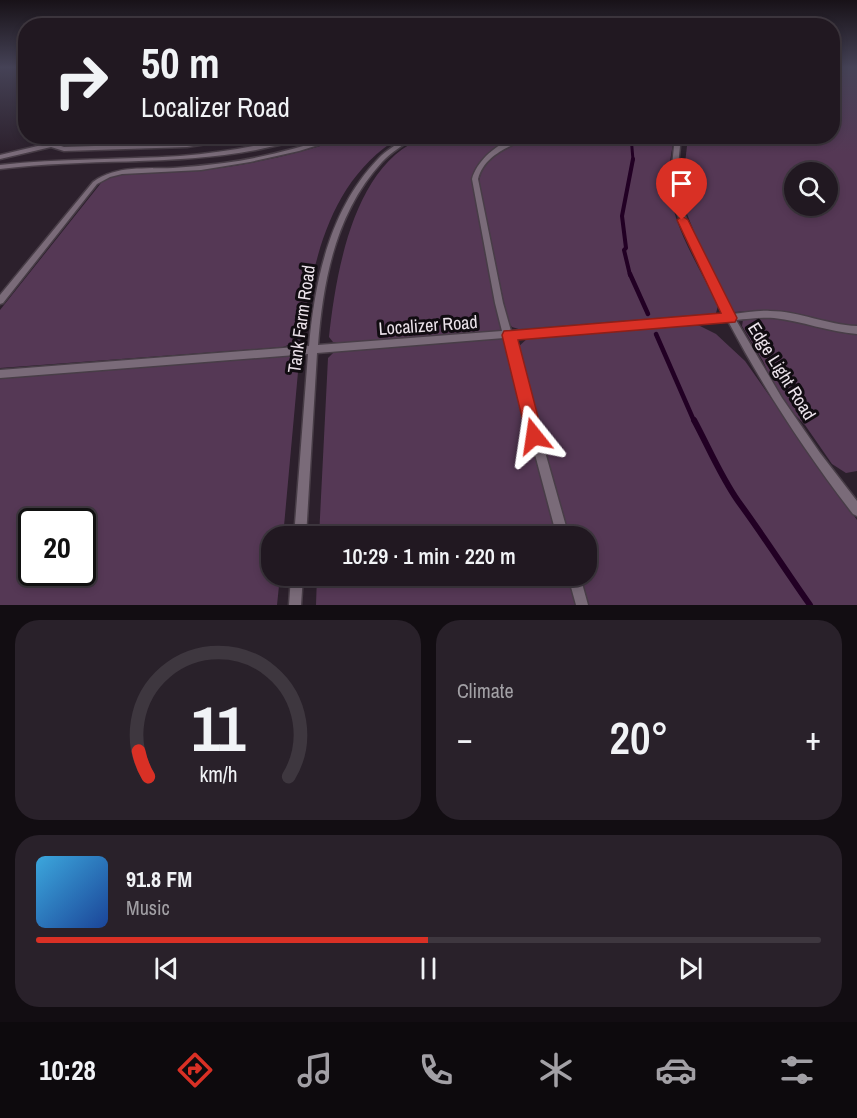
<!DOCTYPE html>
<html lang="en">
<head>
<meta charset="utf-8">
<style>
	body { margin:0; font-family:"Archivo Narrow",sans-serif; background:#29212a; color:#f1f3f6; height:100vh; display:flex; flex-direction:column; font-size:22px; white-space:nowrap }
	* { box-sizing:border-box; margin:0 }
	p { font-size:20px; color:#a2a0a5 }
	.icon { flex:none; width:33px; height:33px; fill:none; stroke:currentColor; stroke-width:2; stroke-linecap:round; stroke-linejoin:round }
	.map { position:relative; height:605px; overflow:hidden }
	.side { display:flex; flex-direction:column; gap:15px; padding:15px; background:#120d12; flex:1 }
	.side>* { flex:none }
	.top-card { position:absolute; left:18px; top:18px; width:822px; height:126px; border-radius:24px; box-shadow:0 3px 9px #0003,0 0 0 2px #3e373f; background:#211821; color:#f1f3f6; overflow:hidden }
	.fabs { position:absolute; left:784px; top:162px; display:grid; gap:12px }
	.fabs a { display:grid; place-items:center; width:54px; height:54px; border-radius:50%; background:#211821; box-shadow:0 3px 9px #0003,0 0 0 2px #3e373f; font-size:30px }
	.speed { position:absolute; left:18px; top:508px; display:flex; gap:12px; font-size:30px; font-weight:700; text-align:center }
	.speed>* { display:grid; place-content:center; width:78px; height:78px; border-radius:50%; background:#211821; box-shadow:0 3px 9px #0003,0 0 0 2px #3e373f; line-height:1 }
	.speed .limit { border:3px solid #111; border-radius:9px; background:#fff; color:#111 }
	.pin { position:absolute; display:grid; place-items:center; width:51px; height:51px; color:#fff; margin:-62px -26px; border-radius:50% 50% 50% 0; rotate:-45deg; box-shadow:0 0 6px #0007 }
	.pin .icon { rotate:45deg }
	.me { position:absolute; width:66px; margin:-33px; rotate:345deg; stroke-linejoin:round; filter:drop-shadow(0 0 4px #0008) }
	.turn { display:flex; align-items:center; gap:21px; height:126px; padding:0 24px; font-size:27px }
	.turn .icon { width:78px; height:78px; stroke-width:2.5 }
	.turn b { display:block; font-size:42px; line-height:51px }
	.big { font-size:45px; font-weight:600; line-height:1.1 }
	.side .tile { flex:1; display:flex; flex-direction:column; justify-content:center; gap:9px; min-width:0; padding:0 21px; border-radius:24px; background:#29212a }
	.side .dial { align-items:center; gap:0 }
	.dial svg { height:156px; overflow:visible; fill:none; stroke:#3e373f; stroke-width:7; stroke-linecap:round; text-anchor:middle }
	.dial text { fill:#f1f3f6; stroke:none }
	.song { display:flex; align-items:center; gap:18px }
	.cover { width:72px; height:72px; border-radius:9px; background:linear-gradient(135deg,hsl(200 70% 55%),hsl(220 70% 35%)) }
	.played { height:6px; border-radius:3px; background:linear-gradient(90deg,#d93025 50%,#3e373f 50%) }
	.keys { display:flex; justify-content:space-around; direction:ltr }
	.heat { display:flex; justify-content:space-between; align-items:center; font-size:33px; direction:ltr }
	.side .tiles { flex:1; display:grid; gap:15px; grid-template-columns:1fr 1fr }
	.tile:last-child { grid-column:span 2 }
	.trip { position:absolute; left:261px; top:526px; width:336px; height:60px; border-radius:24px; background:#211821; box-shadow:0 3px 9px #0003,0 0 0 2px #3e373f; font-weight:600; line-height:60px; text-align:center }
	.dock { display:flex; height:96px; justify-content:space-around; align-items:center; background:#0d0a0d; color:#a2a0a5 }
	.dock .icon { width:42px; height:42px }
	.dock .current { color:#d93025 }
	.dock b { font-size:27px; color:#f1f3f6 }
	.map>svg:first-child { display:block }
	.green { fill:#553855; fill-rule:evenodd }
	.lines { fill:none; stroke-linecap:round; stroke-linejoin:round }
	.stream-far3 { stroke:#220024; stroke-width:3 }
	.stream-far2 { stroke:#220024; stroke-width:4 }
	.stream-far1 { stroke:#220024; stroke-width:4.5 }
	.stream { stroke:#220024; stroke-width:6 }
	.service-casing { stroke:#483d47; stroke-width:3 }
	.service { fill:#7a6b79; fill-rule:evenodd }
	.route { fill:#d93025; stroke:#8d1f18; stroke-width:1.5 }
	.labels { text-anchor:middle; dominant-baseline:central; stroke-width:6; stroke-linejoin:round; paint-order:stroke }
	.street-label { font-size:18px; fill:#ebe2ea; stroke:#110c11 }
</style>
</head>
<body>
<div class="map">
<svg width="857" height="605" viewBox="0 0 857 605">
	<rect width="100%" height="100%" fill="#2c202c"/>
	<path class="green" d="M 833,68 L 857,68 L 857,327 L 840,325 L 772,310 L 734,312 L 699,244 L 681,199 L 688,137 L 832,136 ZM 795,172 L 828,172 L 828,206 L 795,206 Z
		M 69,137 L 233,137 C 179,144 125,144 71,143 Z
		M 349,137 L 400,137 C 328,181 313,262 301,340 L 283,347 L 0,368 L 0,310 L 105,178 C 135,170 170,173 201,170 C 252,165 301,153 349,137 Z
		M 426,137 L 523,137 C 503,146 478,154 472,177 L 496,305 L 505,332 L 342,343 L 333,342 L 329,337 C 336,272 354,161 426,137 Z
		M 531,137 L 674,137 C 672,150 669,164 669,178 C 669,223 700,267 718,306 L 716,313 L 712,315 L 525,331 L 512,327 L 508,322 L 479,183 C 482,155 508,147 531,137 Z
		M 776,316 L 857,333 L 857,471 L 846,473 L 832,464 L 805,425 L 780,400 L 763,361 L 742,326 L 743,320 Z
		M 689,324 L 700,326 L 716,334 L 745,361 L 857,520 L 857,605 L 589,605 L 580,576 L 586,576 L 586,537 L 569,537 L 517,348 L 529,337 Z
		M 506,338 L 511,368 L 558,537 L 319,537 L 328,358 L 334,352 L 342,350 Z
		M 287,356 L 299,361 L 283,537 L 272,537 L 272,576 L 280,576 L 277,605 L 0,605 L 0,378 ZM 32,522 L 82,522 L 82,573 L 32,573 Z
		M 317,576 L 569,576 L 577,605 L 316,605 Z"/>
	<g class="lines">
		<path class="stream-far3" d="M 631,136 L 633,160"/>
		<path class="stream-far2" d="M 630,275 L 624,250 L 626,248 L 622,216 L 633,159"/>
		<path class="stream-far1" d="M 630,274 L 648,314
			M 656,334 L 694,421"/>
		<path class="stream" d="M 694,420 C 708,446 721,477 738,501 C 763,535 786,571 810,605"/>
		<defs>
			<path id="service" d="M 48,136 L 54,136 L 52,143 L 64,147 L 187,143 L 239,136 L 260,136 L 187,147 L 64,151 L 51,147 L 0,159 L 0,155 L 46,144 Z
				M 298,136 L 310,136 C 293,143 274,146 256,150 C 172,166 85,158 0,169 L 0,165 C 60,158 120,160 180,156 C 220,153 259,146 298,136 Z
				M 336,136 L 347,136 L 299,151 L 250,162 L 201,170 L 122,174 L 110,177 L 97,184 L 3,303 L 0,304 L 0,295 L 93,182 C 116,165 146,169 173,168 C 190,167 207,165 224,163 C 262,158 299,148 336,136 Z
				M 408,136 L 415,136 C 404,145 391,152 382,162 C 336,212 323,280 318,345 L 502,331 L 495,303 L 472,179 C 478,157 506,136 529,136 C 509,148 485,154 478,179 L 503,303 L 511,331 L 724,314 L 684,232 L 673,200 L 671,176 L 675,136 L 681,136 L 677,176 L 679,200 L 691,232 L 733,314 C 745,313 758,310 770,311 C 799,311 827,325 857,326 L 857,334 C 829,332 802,321 774,318 C 762,317 748,319 736,320 L 782,398 L 820,453 L 857,501 L 857,516 L 853,514 C 806,453 764,389 728,321 L 513,338 L 569,537 L 557,537 L 504,338 L 317,353 L 306,537 L 294,537 L 308,354 L 0,378 L 0,370 L 309,346 C 315,279 330,209 378,159 C 386,150 398,144 408,136 Z
				M 291,576 L 303,576 L 301,605 L 289,605 Z
				M 568,576 L 580,576 L 588,605 L 576,605 Z"/>
		</defs>
		<use href="#service" class="service-casing"/>
		<use href="#service" class="service"/>
	</g>
	<linearGradient id="sky" x2="0" y2="1"><stop stop-color="#181218"/><stop offset="0.44" stop-color="#454256"/><stop offset="1" stop-color="#454256" stop-opacity="0"/></linearGradient>
	<rect width="857" height="153" fill="url(#sky)"/>
	<path class="route" d="M 682,216 L 688,220 L 737,318 L 735,322 L 518,340 L 543,436 L 540,442 L 534,445 L 528,442 L 502,335 L 504,331 L 721,313 L 677,220 Z"/>
	<g class="labels">
		<g class="street-label">
			<text transform="translate(301 319) rotate(-82)">Tank Farm Road</text>
			<text transform="translate(428 325) rotate(-4)">Localizer Road</text>
			<text transform="translate(782 371) rotate(58)">Edge Light Road</text>
		</g>
	</g>
</svg>
<div class="fabs">
<a><svg class="icon" aria-label="search" viewBox="0 0 24 24"><circle cx="10" cy="10" r="6"/><path d="M15 15l6 6"/></svg></a>
</div>
<div class="speed"><div class="limit">20</div></div>
<div class="pin" style="left:682px;top:220px;background:#d93025"><svg class="icon" aria-label="arrive" viewBox="0 0 24 24"><path d="M6 21V4h12l-3 4 3 4H6"/></svg></div>
<svg class="me" style="left:534px;top:436px" viewBox="-20 -20 40 40"><path d="M0-17L14 15 0 8-14 15z" fill="#d93025" stroke="#fff" stroke-width="4"/></svg>
<div class="trip">10:29 · 1 min · 220 m</div>
<div class="top-card">
<div class="turn"><svg class="icon" aria-label="right" viewBox="0 0 24 24"><path d="M7 20v-9h11M14 6l5 5-5 5"/></svg><div><b>50 m</b>Localizer Road</div></div>
</div>
</div>
<section class="side">
<div class="tiles">
<div class="tile dial"><svg viewBox="0 0 100 80">
<path d="M14 69A42 42 0 1 1 86 69"/>
<path d="M14 69A42 42 0 0 1 9 56" stroke="#d93025"/>
<text x="50" y="56" font-size="32" font-weight="700">11</text>
<text x="50" y="72" font-size="11">km/h</text>
</svg></div>
<div class="tile"><p>Climate</p>
<div class="heat"><a>−</a><b class="big">20°</b><a>+</a></div>
</div>
<div class="tile">
<div class="song"><i class="cover"></i><div><b>91.8 FM</b><p>Music</p></div></div>
<div class="played"></div>
<div class="keys"><svg class="icon" aria-label="previous" viewBox="0 0 24 24"><path d="M18 5L8 12l10 7zM5 5v14"/></svg><svg class="icon" aria-label="pause" viewBox="0 0 24 24"><path d="M8 5v14M16 5v14"/></svg><svg class="icon" aria-label="next" viewBox="0 0 24 24"><path d="M6 5l10 7-10 7zM19 5v14"/></svg></div>
</div>
</div>
</section>
<nav class="dock">
<b>10:28</b>
<svg class="icon current" aria-label="directions" viewBox="0 0 24 24"><path d="M12 3l9 9-9 9-9-9zM9 14v-3h6M13 9l2 2-2 2"/></svg>
<svg class="icon" aria-label="music" viewBox="0 0 24 24"><path d="M9 18V5l10-2v13"/><circle cx="6" cy="18" r="3"/><circle cx="16" cy="16" r="3"/></svg>
<svg class="icon" aria-label="phone" viewBox="0 0 24 24"><path d="M5 4h4l2 5-3 2q2 4 5 5l2-3 5 2v4C11 20 4 13 5 4z"/></svg>
<svg class="icon" aria-label="climate" viewBox="0 0 24 24"><path d="M12 3v18M4 7l16 10M4 17L20 7"/></svg>
<svg class="icon" aria-label="car" viewBox="0 0 24 24"><path d="M5 17H2v-5l4-1 3-4h7l3 4 3 1v5h-3M9 17h6M6 11h13"/><circle cx="7" cy="17" r="2"/><circle cx="17" cy="17" r="2"/></svg>
<svg class="icon" aria-label="filters" viewBox="0 0 24 24"><path d="M4 7h16M4 17h16"/><circle cx="9" cy="7" r="2"/><circle cx="15" cy="17" r="2"/></svg>
</nav>
</body>
</html>
